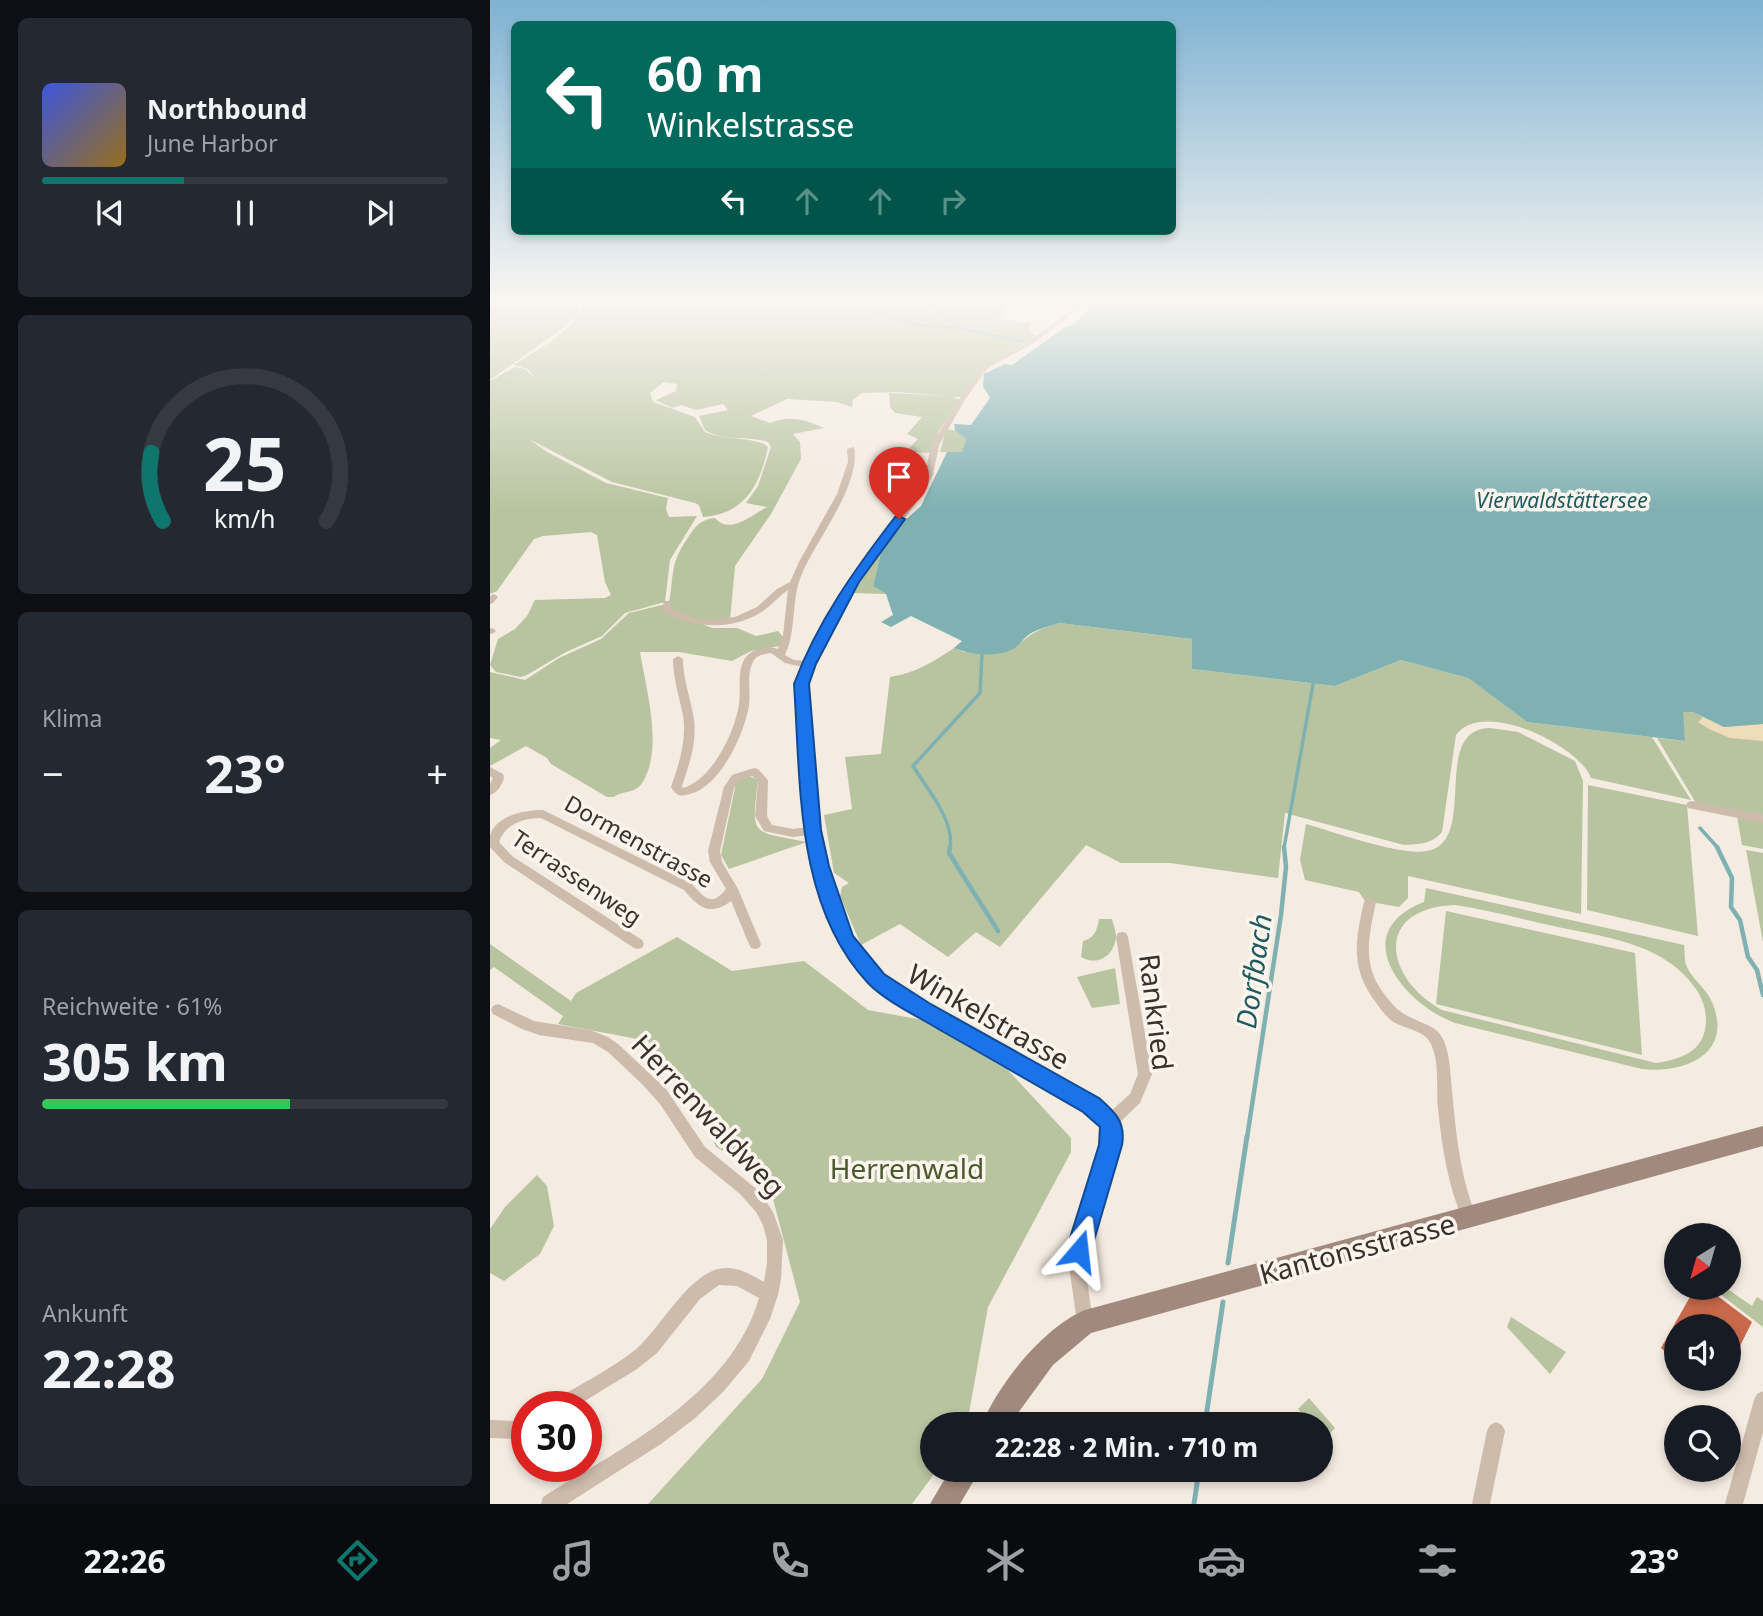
<!DOCTYPE html>
<html lang="de">
<head>
<meta charset="utf-8">
<style>
	body { margin:0; font-family:"Noto Sans",sans-serif; background:#242831; color:#f1f3f6; height:100vh; display:flex; flex-direction:column; font-size:26px; white-space:nowrap }
	* { box-sizing:border-box; margin:0 }
	p { font-size:23px; color:#9ea1a6 }
	.icon { flex:none; width:38px; height:38px; fill:none; stroke:currentColor; stroke-width:2; stroke-linecap:round; stroke-linejoin:round }
	.map { position:relative; flex:1; overflow:hidden }
	.side { display:flex; flex-direction:column; gap:18px; padding:18px; background:#0d0f14; width:490px }
	.side>* { flex:none }
	.hud { position:absolute; left:21px; top:21px; width:665px; height:214px; border-radius:10px; box-shadow:0 4px 10px #0003; background:#00695c; color:#fff; overflow:hidden }
	.needle { width:46px; rotate:217deg }
	.tools { position:absolute; left:1174px; top:1223px; display:grid; gap:14px }
	.tools a { display:grid; place-items:center; width:77px; height:77px; border-radius:50%; background:#171b24; box-shadow:0 4px 10px #0003; font-size:35px }
	.speed { position:absolute; left:21px; top:1391px; display:flex; gap:14px; font-size:35px; font-weight:700; text-align:center }
	.speed>* { display:grid; place-content:center; width:91px; height:91px; border-radius:50%; background:#171b24; box-shadow:0 4px 10px #0003; line-height:1 }
	.speed .limit { border:10px solid #d22; background:#fff; color:#111 }
	.pin { position:absolute; display:grid; place-items:center; width:60px; height:60px; color:#fff; margin:-72px -30px; border-radius:50% 50% 50% 0; rotate:-45deg; box-shadow:0 0 7px #0007 }
	.pin .icon { rotate:45deg }
	.me { position:absolute; width:77px; margin:-38px; rotate:17deg; stroke-linejoin:round; filter:drop-shadow(0 0 5px #0008) }
	.turn { display:flex; align-items:center; gap:24px; height:147px; padding:0 21px; font-size:32px }
	.turn .icon { width:91px; height:91px; stroke-width:2.5 }
	.turn b { display:block; font-size:49px; line-height:60px }
	.lanes { display:flex; align-items:center; height:66px; padding:0 21px; background:#0003; justify-content:center; gap:35px; direction:ltr }
	.lanes .off { opacity:.35 }
	.big { font-size:52px; font-weight:700; line-height:1.1 }
	.side .tile { flex:1; display:flex; flex-direction:column; justify-content:center; gap:10px; min-width:0; padding:0 24px; border-radius:10px; background:#242831 }
	.side .dial { align-items:center; gap:0 }
	.dial svg { height:182px; overflow:visible; fill:none; stroke:#363941; stroke-width:7; stroke-linecap:round; text-anchor:middle }
	.dial text { fill:#f1f3f6; stroke:none }
	.song { display:flex; align-items:center; gap:21px }
	.cover { width:84px; height:84px; border-radius:10px; background:linear-gradient(135deg,hsl(230 70% 55%),hsl(40 70% 35%)) }
	.played { height:7px; border-radius:4px; background:linear-gradient(90deg,#0f766e 35%,#363941 35%) }
	.keys { display:flex; justify-content:space-around; direction:ltr }
	.heat { display:flex; justify-content:space-between; align-items:center; font-size:38px; direction:ltr }
	.charge { height:10px; border-radius:5px; background:linear-gradient(90deg,#34c759 61%,#363941 0) }
	.trip { position:absolute; left:430px; top:1412px; width:413px; height:70px; border-radius:35px; background:#171b24; box-shadow:0 4px 10px #0003; font-weight:700; line-height:70px; text-align:center }
	.tabs { display:flex; height:112px; justify-content:space-around; align-items:center; background:#090b0e; color:#9ea1a6 }
	.tabs .icon { width:49px; height:49px }
	.tabs .on { color:#0f766e }
	.tabs b { font-size:32px; color:#f1f3f6 }
	main { display:flex; flex:1; min-height:0 }
	.map>svg:first-child { display:block }
	.green { fill:#b8c4a0; fill-rule:evenodd }
	.sand { fill:#efdcb8 }
	.water { fill:#7fb0b2 }
	.lines { fill:none; stroke-linecap:round; stroke-linejoin:round }
	.stream-far3 { stroke:#7fb0b2; stroke-width:2 }
	.stream-far2 { stroke:#7fb0b2; stroke-width:3.5 }
	.stream-far1 { stroke:#7fb0b2; stroke-width:4.5 }
	.stream { stroke:#7fb0b2; stroke-width:5 }
	.building { fill:#c8694b }
	.street { fill:#cdbbac; fill-rule:evenodd }
	.secondary { fill:#a18a7d; fill-rule:evenodd }
	.route { fill:#1a73e8; stroke:#114b97; stroke-width:2 }
	.labels { text-anchor:middle; dominant-baseline:central; stroke-width:7; stroke-linejoin:round; paint-order:stroke }
	.far-water-label { font-size:21px; font-style:italic; fill:#1f5a5e; stroke:#fbf5ee }
	.street-label { font-size:23px; fill:#3b302b; stroke:#fbf5ee }
	.near-water-label { font-size:28px; font-style:italic; fill:#1f5a5e; stroke:#fbf5ee }
	.near-street-label { font-size:28px; fill:#3b302b; stroke:#fbf5ee }
	.near-park-label { font-size:28px; fill:#4a5a2e; stroke:#fbf5ee }
</style>
</head>
<body>
<main>
<section class="side">
<div class="tile">
<div class="song"><i class="cover"></i><div><b>Northbound</b><p>June Harbor</p></div></div>
<div class="played"></div>
<div class="keys"><svg class="icon" aria-label="previous" viewBox="0 0 24 24"><path d="M18 5L8 12l10 7zM5 5v14"/></svg><svg class="icon" aria-label="pause" viewBox="0 0 24 24"><path d="M8 5v14M16 5v14"/></svg><svg class="icon" aria-label="next" viewBox="0 0 24 24"><path d="M6 5l10 7-10 7zM19 5v14"/></svg></div>
</div>
<div class="tile dial"><svg viewBox="0 0 100 80">
<path d="M14 69A42 42 0 1 1 86 69"/>
<path d="M14 69A42 42 0 0 1 9 39" stroke="#0f766e"/>
<text x="50" y="56" font-size="32" font-weight="700">25</text>
<text x="50" y="72" font-size="11">km/h</text>
</svg></div>
<div class="tile"><p>Klima</p>
<div class="heat"><a>−</a><b class="big">23°</b><a>+</a></div>
</div>
<div class="tile"><p>Reichweite · 61%</p><b class="big">305 km</b><div class="charge"></div></div>
<div class="tile"><p>Ankunft</p><b class="big">22:28</b></div>
</section>
<div class="map">
<svg width="1273" height="1504" viewBox="0 0 1273 1504">
	<rect width="100%" height="100%" fill="#f4ebe1"/>
	<path class="green" d="M 0,299 L 91,299 L 87,315 L 80,323 L 0,380 L 0,375 L 5,373 L 0,374 Z
		M 95,299 L 559,299 L 516,306 L 509,319 L 541,323 L 539,331 L 547,336 L 494,367 L 472,397 L 462,397 L 470,400 L 448,432 L 441,453 L 411,451 L 419,448 L 428,439 L 417,434 L 432,417 L 405,413 L 400,407 L 399,393 L 458,396 L 406,392 L 372,393 L 363,400 L 362,407 L 347,402 L 297,399 L 261,416 L 280,423 C 300,415 314,419 334,428 L 303,434 L 310,442 L 311,459 L 281,514 L 245,566 L 240,620 C 217,623 199,619 178,608 C 185,575 178,566 199,536 C 206,525 212,519 225,518 C 240,535 260,516 277,507 L 256,503 L 268,486 L 281,447 L 278,442 C 257,435 234,442 215,430 L 209,416 L 238,410 L 233,404 L 206,410 L 191,405 L 182,408 L 166,400 L 186,391 L 187,384 L 174,382 L 160,393 L 163,402 L 205,417 L 215,432 C 232,440 269,437 278,447 C 270,485 255,514 213,517 L 209,505 L 205,503 L 122,482 L 39,439 L 57,452 L 116,483 L 178,498 L 176,509 L 179,517 L 207,516 L 180,560 L 175,602 L 135,613 L 112,636 L 76,652 L 37,675 L 31,677 L 6,672 L 0,665 L 8,639 L 25,629 L 37,616 L 45,600 L 115,598 L 121,595 L 115,582 L 107,535 L 101,532 L 53,536 L 44,539 L 7,591 L 0,594 L 0,381 L 25,367 L 35,369 L 46,379 L 38,369 L 24,365 C 49,348 87,331 95,299 Z
		M 456,429 L 469,431 L 476,439 L 472,453 L 450,452 Z
		M 391,553 L 383,586 L 396,594 L 362,593 Z
		M 176,604 L 175,609 L 222,628 L 247,628 L 266,636 L 288,631 L 293,637 L 290,646 L 261,651 L 242,661 L 189,652 L 150,652 C 156,689 174,750 152,783 C 145,794 133,790 124,797 L 117,797 L 61,764 L 57,758 L 36,746 L 0,766 L 0,748 L 11,740 L 0,738 L 0,672 L 35,680 L 69,658 L 111,639 L 139,613 Z
		M 569,623 L 702,639 L 702,669 L 845,686 L 911,660 L 978,678 L 1037,722 L 1162,737 L 1201,800 L 1101,778 C 1089,745 992,698 966,735 L 952,832 C 942,844 930,844 914,845 L 795,813 L 788,878 L 680,863 L 631,863 L 596,845 L 510,947 L 486,932 L 458,957 L 410,924 L 371,945 L 350,896 L 352,887 L 359,883 L 344,873 L 334,815 L 362,809 L 355,757 L 391,754 L 400,677 C 426,673 443,662 464,648 L 474,652 L 527,647 C 539,633 551,629 569,623 Z
		M 1192,712 L 1203,712 L 1228,725 L 1273,724 L 1273,816 L 1206,803 L 1167,738 L 1195,741 Z
		M 1000,728 L 1028,732 L 1085,761 L 1093,781 L 1091,914 L 918,876 L 918,898 L 909,907 L 875,901 L 869,892 L 815,880 L 810,860 L 816,824 C 845,832 909,856 937,851 C 990,842 939,729 1000,728 Z
		M 259,776 L 268,780 C 261,838 261,831 317,842 L 239,869 L 231,855 L 246,783 Z
		M 1098,785 L 1197,805 L 1208,936 L 1097,910 Z
		M 1247,816 L 1273,821 L 1273,849 L 1252,845 Z
		M 1256,850 L 1273,853 L 1273,942 Z
		M 936,888 L 1194,945 C 1195,951 1194,961 1197,967 C 1202,979 1216,988 1222,1002 C 1244,1054 1195,1074 1152,1069 L 965,1023 C 912,1003 856,932 934,902 ZM 965,905 C 997,910 1028,918 1059,925 C 1111,937 1173,941 1206,989 C 1214,1001 1218,1015 1215,1030 C 1210,1054 1186,1060 1166,1063 L 952,1010 C 893,977 884,908 965,905 Z
		M 956,911 L 1145,953 L 1152,1055 L 946,1004 Z
		M 609,919 L 622,919 C 623,924 626,931 626,936 C 625,955 608,967 591,957 L 593,941 C 604,938 607,931 609,919 Z
		M 187,937 L 242,971 L 314,961 L 378,1010 L 433,1020 L 517,1069 L 581,1138 L 581,1152 L 498,1307 L 477,1424 L 443,1424 L 443,1470 L 447,1470 L 422,1504 L 158,1504 L 272,1379 L 310,1302 L 277,1176 L 226,1147 L 205,1096 L 158,1041 L 68,1024 L 73,1016 L 4,967 L 0,970 L 0,944 L 81,1001 L 86,993 Z
		M 625,968 L 630,1004 L 602,1008 L 587,977 Z
		M 47,1175 L 57,1186 L 64,1226 L 50,1254 L 14,1281 L 0,1273 L 0,1229 L 15,1207 Z
		M 1222,1288 L 1236,1288 L 1262,1306 L 1267,1297 L 1273,1301 L 1273,1327 Z
		M 1021,1317 L 1076,1352 L 1060,1374 L 1017,1327 Z
		M 819,1398 L 845,1428 L 834,1440 L 831,1424 L 821,1424 L 808,1409 Z"/>
	<path class="sand" d="M 1213,717 L 1234,727 L 1273,724 L 1273,741 L 1240,738 L 1219,729 L 1208,722 Z"/>
	<path class="water" d="M 607,299 L 1273,299 L 1273,724 L 1234,727 L 1203,712 L 1193,712 L 1195,741 L 1037,722 L 978,678 L 911,660 L 845,686 L 702,669 L 702,639 L 569,623 C 558,627 546,629 537,636 C 533,639 530,645 525,648 C 508,658 481,655 464,648 L 472,641 L 421,616 L 401,627 L 391,622 L 403,615 L 396,594 L 383,586 L 391,553 L 412,523 L 431,506 L 457,452 L 472,452 L 476,439 L 465,430 L 464,424 L 481,425 L 500,398 L 493,386 L 494,374 L 515,364 L 522,365 L 575,327 L 585,324 Z"/>
	<g class="lines">
		<path class="stream-far3" d="M 424,300 L 444,306 L 469,328
			M 370,302 L 386,311 L 426,325 L 469,328 L 534,342"/>
		<path class="stream-far2" d="M 1210,828 L 1228,848
			M 460,848 C 465,821 437,789 423,766 L 490,693 L 492,654
			M 794,848 L 823,684"/>
		<path class="stream-far1" d="M 460,847 L 459,853 L 508,931
			M 1227,847 L 1242,878 L 1241,907 L 1250,920 L 1258,957 L 1267,970 L 1273,995
			M 757,1138 L 791,915 L 796,867 L 794,847"/>
		<path class="stream" d="M 738,1263 L 757,1136
			M 715,1424 L 733,1302
			M 704,1504 L 709,1470"/>
	</g>
	<path class="building" d="M 1205,1288 L 1217,1288 L 1262,1322 L 1239,1368 L 1239,1326 L 1186,1326 L 1186,1361 L 1171,1348 Z"/>
	<g class="lines">
		<path class="street" d="M 595,299 L 602,299 L 542,344 L 498,368 L 476,398 L 449,445 L 443,475 L 424,506 L 366,582 L 324,664 L 317,684 L 322,765 L 328,819 L 338,871 L 351,914 L 358,933 L 373,955 L 393,976 L 418,994 L 606,1100 L 620,1112 L 640,1094 L 648,1074 L 626,937 L 628,933 L 632,932 L 636,933 L 638,937 L 662,1074 L 650,1103 L 627,1125 L 629,1132 L 628,1145 L 597,1251 L 595,1266 L 603,1322 L 601,1328 L 595,1330 L 589,1328 L 587,1322 L 579,1266 L 581,1251 C 588,1229 618,1147 614,1130 C 611,1121 603,1115 596,1110 C 556,1087 515,1063 475,1040 C 434,1017 387,996 359,956 C 336,923 326,875 319,835 L 303,837 L 274,831 L 265,816 L 268,781 L 262,776 L 250,781 L 244,788 L 230,851 L 232,862 L 248,889 L 271,944 L 269,948 L 265,949 L 261,948 L 259,944 L 241,901 C 220,917 208,907 194,890 L 51,818 C 34,818 15,824 9,842 L 22,856 L 152,940 L 154,944 L 152,948 L 148,949 L 144,948 L 14,862 L 0,847 C 0,843 0,839 0,836 C 5,815 36,810 53,810 L 202,884 C 214,897 221,908 236,889 L 220,862 L 218,851 L 234,787 L 242,775 L 264,768 L 268,769 L 278,780 L 277,816 L 282,825 L 303,829 L 318,827 L 311,765 L 307,684 L 313,667 L 295,663 L 281,653 C 274,654 266,655 263,662 C 256,675 261,692 259,705 C 255,733 231,784 203,793 C 191,797 187,797 181,787 C 189,764 197,740 193,715 C 189,696 183,678 183,659 L 188,656 L 193,659 C 193,680 201,699 204,720 C 207,743 199,765 192,786 L 193,788 C 222,780 245,732 249,704 C 251,689 247,673 254,660 C 261,648 277,645 288,649 L 293,635 L 298,590 C 289,596 282,605 273,611 C 243,631 203,629 173,611 L 172,609 L 174,601 L 180,601 L 181,608 L 190,613 L 210,619 L 223,620 L 245,617 L 267,607 L 287,589 L 300,582 L 309,562 L 347,494 L 358,462 L 357,449 L 364,447 C 372,484 325,541 311,576 C 301,600 307,629 295,655 L 304,660 L 316,661 L 358,581 L 417,505 L 435,475 L 441,445 L 470,398 L 494,366 L 538,342 Z
			M 4,594 L 8,597 L 3,603 L 0,604 L 0,596 Z
			M 0,628 L 4,629 L 6,631 L 4,633 L 0,634 Z
			M 0,767 L 13,774 L 14,777 C 13,784 7,793 0,795 L 0,784 L 3,778 L 0,776 Z
			M 1202,801 L 1273,815 L 1273,823 L 1198,808 L 1196,805 L 1198,802 Z
			M 880,897 L 884,899 L 886,902 C 879,936 871,965 895,995 C 900,1002 906,1009 914,1014 C 941,1029 953,1023 959,1060 C 965,1114 966,1167 987,1218 L 984,1223 L 979,1226 L 974,1223 C 958,1186 952,1149 948,1108 C 946,1089 950,1063 941,1044 C 935,1031 917,1029 905,1023 C 897,1018 892,1011 887,1004 C 860,969 865,942 874,902 L 876,899 Z
			M 8,1004 L 44,1021 L 100,1030 L 118,1037 L 128,1044 L 176,1089 L 215,1147 L 270,1192 L 283,1212 L 293,1240 L 291,1279 L 288,1295 L 280,1319 L 259,1361 L 233,1392 L 204,1419 L 171,1444 L 77,1504 L 51,1504 L 53,1497 C 133,1447 241,1395 269,1298 L 247,1286 L 229,1285 L 210,1299 L 167,1353 L 147,1369 L 85,1407 L 60,1407 L 63,1401 C 90,1384 120,1370 145,1350 C 171,1329 202,1265 239,1268 C 252,1269 264,1276 274,1282 L 277,1263 L 277,1240 L 273,1225 L 266,1212 L 250,1194 L 205,1157 L 170,1104 L 152,1084 L 118,1052 L 103,1043 L 49,1035 L 32,1029 L 3,1014 L 1,1010 L 3,1006 Z
			M 1273,1391 L 1273,1432 L 1253,1504 L 1235,1504 L 1264,1400 L 1267,1394 Z
			M 37,1417 L 37,1435 L 24,1439 L 0,1438 L 0,1420 L 24,1421 Z
			M 1006,1422 L 1012,1425 L 1015,1431 L 1000,1504 L 982,1504 L 997,1431 L 1000,1425 Z"/>
		<path class="secondary" d="M 1273,1126 L 1273,1146 L 601,1333 L 563,1365 L 520,1424 L 492,1424 C 509,1383 554,1327 595,1310 Z
			M 460,1470 L 490,1470 L 470,1504 L 440,1504 Z"/>
	</g>
	<linearGradient id="sky" x2="0" y2="1"><stop stop-color="#7eb2d2"/><stop offset="0.59" stop-color="#faf6f2"/><stop offset="1" stop-color="#faf6f2" stop-opacity="0"/></linearGradient>
	<rect width="1273" height="510" fill="url(#sky)"/>
	<path class="route" d="M 409,516 L 415,519 L 369,582 L 326,664 L 319,684 L 331,830 L 339,866 L 363,936 L 394,974 L 439,1003 L 609,1098 C 625,1112 636,1122 632,1145 L 601,1251 L 597,1260 L 589,1263 L 580,1260 L 576,1251 L 609,1145 L 610,1127 L 593,1112 C 546,1085 498,1057 450,1030 C 429,1017 395,1001 378,983 C 305,905 311,785 304,684 C 327,622 365,569 405,517 Z"/>
	<g class="labels">
		<g class="far-water-label">
			<text x="1072" y="500">Vierwaldstättersee</text>
		</g>
		<g class="street-label">
			<text transform="translate(149 841) rotate(29)">Dormenstrasse</text>
			<text transform="translate(87 877) rotate(34)">Terrassenweg</text>
		</g>
		<g class="near-water-label">
			<text transform="translate(763 971) rotate(-82)">Dorfbach</text>
		</g>
		<g class="near-street-label">
			<text transform="translate(667 1012) rotate(83)">Rankried</text>
			<text transform="translate(499 1016) rotate(30)">Winkelstrasse</text>
			<text transform="translate(219 1115) rotate(47)">Herrenwaldweg</text>
			<text transform="translate(867 1248) rotate(-15)">Kantonsstrasse</text>
		</g>
		<g class="near-park-label">
			<text x="417" y="1168">Herrenwald</text>
		</g>
	</g>
</svg>
<div class="tools">
<a><svg class="needle" viewBox="-14 -14 28 28"><path d="M0-13l5 13h-10z" fill="#e53935"/><path d="M0 13l5-13h-10z" fill="#9ea1a6"/></svg></a>
<a><svg class="icon" aria-label="sound" viewBox="0 0 24 24"><path d="M4 9h4l5-4v14l-5-4H4zM17 9q2 3 0 6"/></svg></a>
<a><svg class="icon" aria-label="search" viewBox="0 0 24 24"><circle cx="10" cy="10" r="6"/><path d="M15 15l6 6"/></svg></a>
</div>
<div class="speed"><div class="limit">30</div></div>
<div class="pin" style="left:409px;top:519px;background:#d93025"><svg class="icon" aria-label="arrive" viewBox="0 0 24 24"><path d="M6 21V4h12l-3 4 3 4H6"/></svg></div>
<svg class="me" style="left:589px;top:1251px" viewBox="-20 -20 40 40"><path d="M0-17L14 15 0 8-14 15z" fill="#1a73e8" stroke="#fff" stroke-width="4"/></svg>
<div class="trip">22:28 · 2 Min. · 710 m</div>
<div class="hud">
<div class="turn"><svg class="icon" aria-label="left" viewBox="0 0 24 24"><path d="M17 20v-9H6M10 6l-5 5 5 5"/></svg><div><b>60 m</b>Winkelstrasse</div></div>
<div class="lanes"><svg class="icon" aria-label="left" viewBox="0 0 24 24"><path d="M17 20v-9H6M10 6l-5 5 5 5"/></svg><svg class="icon off" aria-label="ahead" viewBox="0 0 24 24"><path d="M12 20V5M6 11l6-6 6 6"/></svg><svg class="icon off" aria-label="ahead" viewBox="0 0 24 24"><path d="M12 20V5M6 11l6-6 6 6"/></svg><svg class="icon off" aria-label="right" viewBox="0 0 24 24"><path d="M7 20v-9h11M14 6l5 5-5 5"/></svg></div>
</div>
</div>
</main>
<nav class="tabs">
<b>22:26</b>
<svg class="icon on" aria-label="directions" viewBox="0 0 24 24"><path d="M12 3l9 9-9 9-9-9zM9 14v-3h6M13 9l2 2-2 2"/></svg>
<svg class="icon" aria-label="music" viewBox="0 0 24 24"><path d="M9 18V5l10-2v13"/><circle cx="6" cy="18" r="3"/><circle cx="16" cy="16" r="3"/></svg>
<svg class="icon" aria-label="phone" viewBox="0 0 24 24"><path d="M5 4h4l2 5-3 2q2 4 5 5l2-3 5 2v4C11 20 4 13 5 4z"/></svg>
<svg class="icon" aria-label="climate" viewBox="0 0 24 24"><path d="M12 3v18M4 7l16 10M4 17L20 7"/></svg>
<svg class="icon" aria-label="car" viewBox="0 0 24 24"><path d="M5 17H2v-5l4-1 3-4h7l3 4 3 1v5h-3M9 17h6M6 11h13"/><circle cx="7" cy="17" r="2"/><circle cx="17" cy="17" r="2"/></svg>
<svg class="icon" aria-label="filters" viewBox="0 0 24 24"><path d="M4 7h16M4 17h16"/><circle cx="9" cy="7" r="2"/><circle cx="15" cy="17" r="2"/></svg>
<b>23°</b>
</nav>
</body>
</html>
